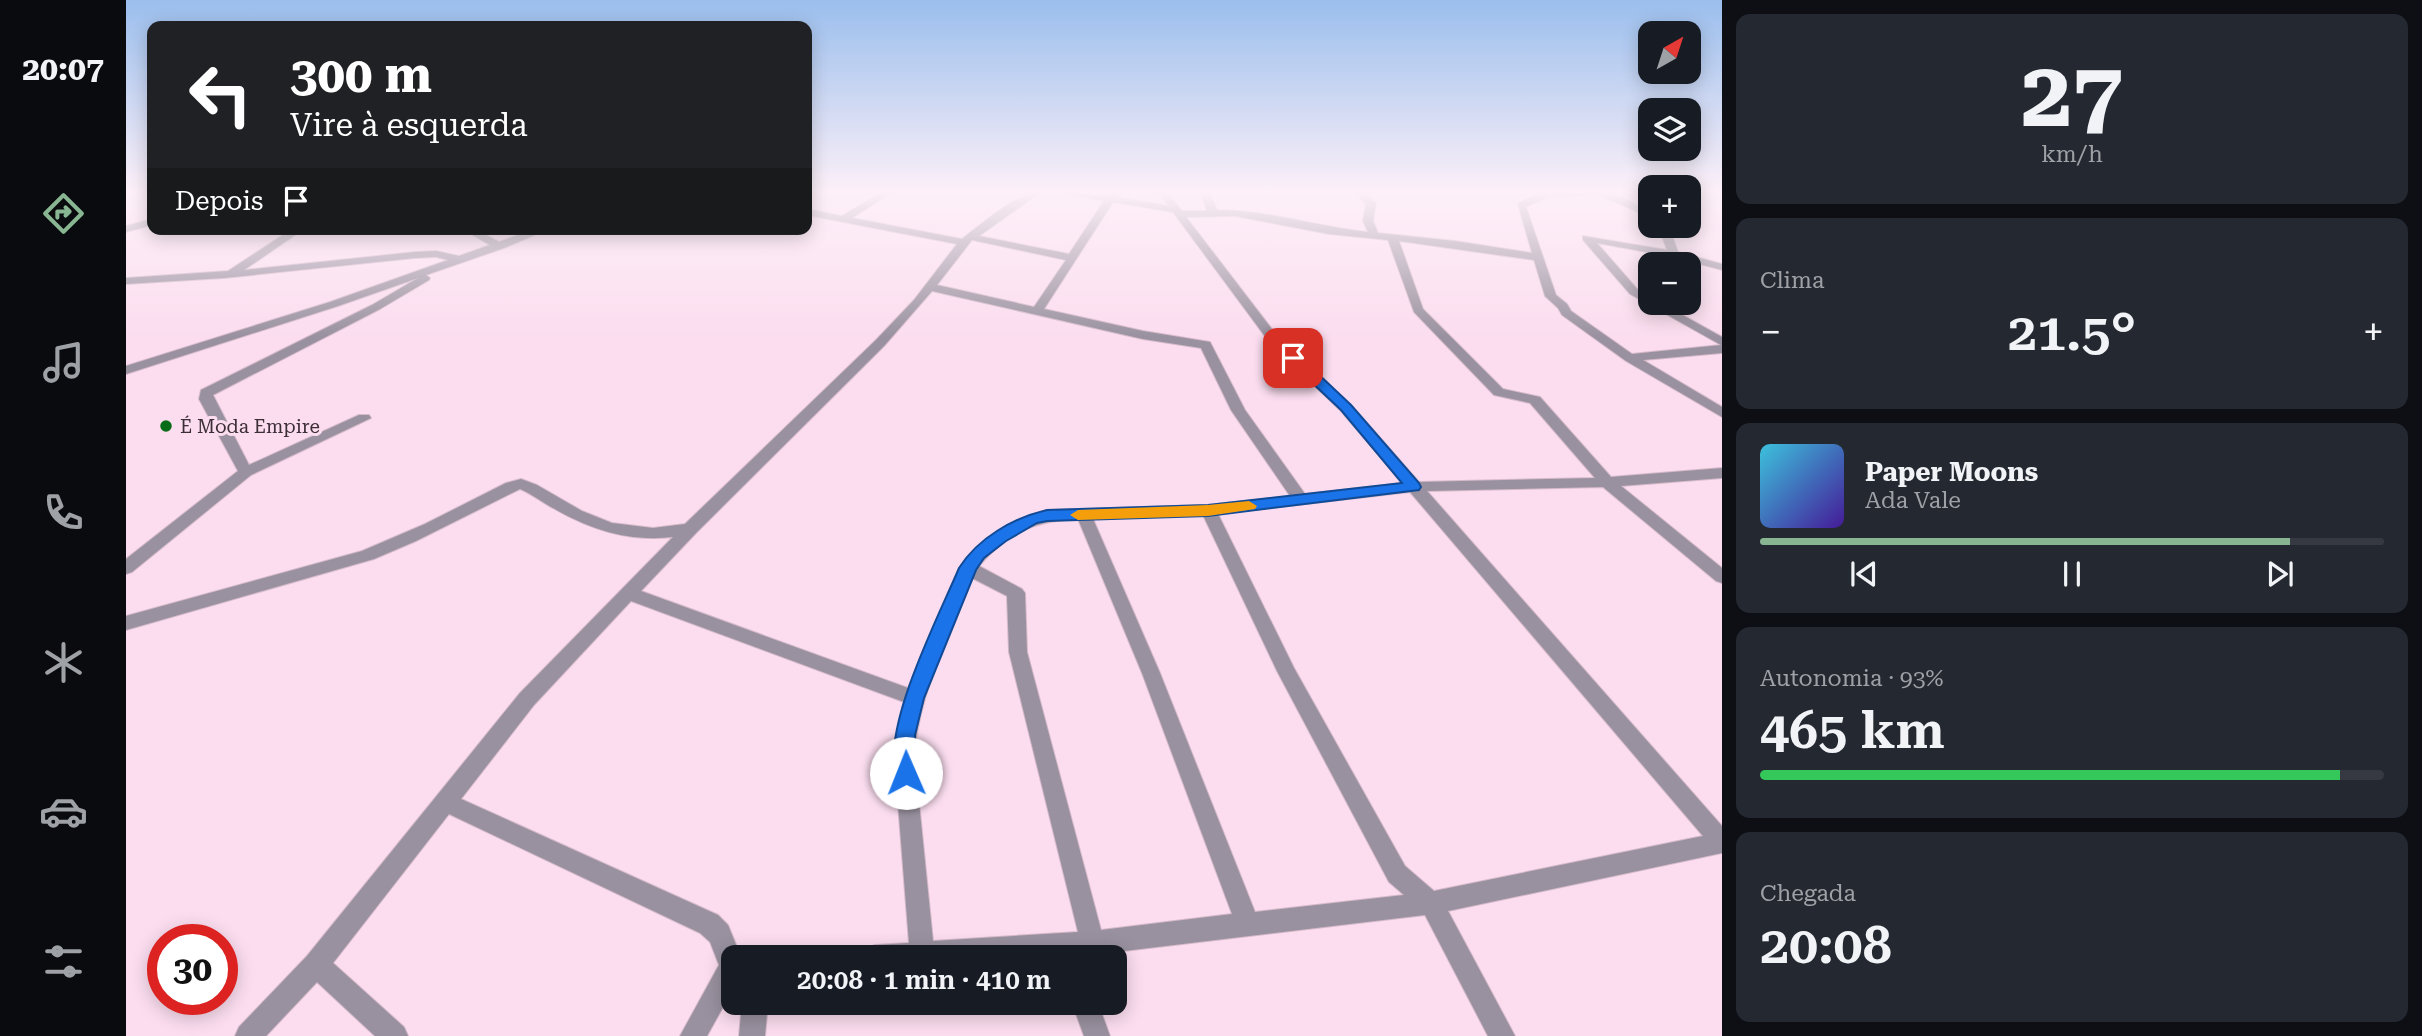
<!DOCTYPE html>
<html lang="pt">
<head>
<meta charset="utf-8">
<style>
	body { margin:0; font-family:"Roboto Serif",serif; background:#242831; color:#f1f3f6; height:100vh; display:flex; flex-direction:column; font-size:26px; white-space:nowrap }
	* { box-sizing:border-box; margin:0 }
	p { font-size:23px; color:#9ea1a6 }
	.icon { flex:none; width:38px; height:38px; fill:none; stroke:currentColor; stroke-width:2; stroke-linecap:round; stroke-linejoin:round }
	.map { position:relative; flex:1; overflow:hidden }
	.details { display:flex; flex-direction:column; gap:14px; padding:14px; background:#0d0f14; width:700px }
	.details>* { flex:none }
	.banner { position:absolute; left:21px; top:21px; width:665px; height:214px; border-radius:14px; box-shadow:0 4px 18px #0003; background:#202124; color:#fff; overflow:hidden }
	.needle { width:46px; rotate:39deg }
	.fabs { position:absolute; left:1512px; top:21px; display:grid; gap:14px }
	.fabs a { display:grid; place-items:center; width:63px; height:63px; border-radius:14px; background:#171b24; box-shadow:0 4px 18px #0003; font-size:35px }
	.speed { position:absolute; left:21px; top:924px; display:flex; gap:14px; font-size:35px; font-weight:700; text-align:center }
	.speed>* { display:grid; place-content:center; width:91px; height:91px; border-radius:50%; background:#171b24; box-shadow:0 4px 18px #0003; line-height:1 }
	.speed .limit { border:10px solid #d22; background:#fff; color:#111 }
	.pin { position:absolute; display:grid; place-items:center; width:60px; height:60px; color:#fff; margin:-30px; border-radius:14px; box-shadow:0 4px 10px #0006 }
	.me { position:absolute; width:77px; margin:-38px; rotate:359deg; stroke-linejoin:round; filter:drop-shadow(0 0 5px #0008) }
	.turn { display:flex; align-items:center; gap:24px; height:147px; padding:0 28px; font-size:32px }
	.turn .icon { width:91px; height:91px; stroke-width:2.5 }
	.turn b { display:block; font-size:49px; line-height:60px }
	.then { display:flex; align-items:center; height:66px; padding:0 28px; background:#0003; gap:14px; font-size:26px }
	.big { font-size:52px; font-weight:600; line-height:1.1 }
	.details .tile { flex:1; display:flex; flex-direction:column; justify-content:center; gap:10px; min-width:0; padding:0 24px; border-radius:14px; background:#242831 }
	.details .dial { align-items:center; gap:0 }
	.dial b { font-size:91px; line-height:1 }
	.song { display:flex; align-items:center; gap:21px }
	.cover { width:84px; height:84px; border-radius:10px; background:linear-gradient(135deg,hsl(190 70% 55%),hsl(260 70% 35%)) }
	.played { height:7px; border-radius:4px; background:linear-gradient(90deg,#88b692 85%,#363941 85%) }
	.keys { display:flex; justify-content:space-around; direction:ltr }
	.heat { display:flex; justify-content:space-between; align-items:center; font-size:38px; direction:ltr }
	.charge { height:10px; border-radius:5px; background:linear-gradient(90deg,#34c759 93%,#363941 0) }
	.trip { position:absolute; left:595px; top:945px; width:406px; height:70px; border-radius:14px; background:#171b24; box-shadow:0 4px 18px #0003; font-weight:600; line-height:70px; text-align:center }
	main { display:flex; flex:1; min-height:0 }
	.tab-bar { display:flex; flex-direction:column; width:126px; justify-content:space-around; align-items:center; background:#090b0e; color:#9ea1a6 }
	.tab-bar .icon { width:49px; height:49px }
	.tab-bar .active { color:#88b692 }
	.tab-bar b { font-size:32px; color:#f1f3f6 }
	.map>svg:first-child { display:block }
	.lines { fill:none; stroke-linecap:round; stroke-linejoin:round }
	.minor-casing { stroke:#d5baca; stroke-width:2 }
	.minor { fill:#99919f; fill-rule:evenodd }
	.route { fill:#1a73e8; stroke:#114b97; stroke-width:2 }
	.slow { fill:#f59e0b }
	.poi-dot { fill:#086b17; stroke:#fbddef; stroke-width:2.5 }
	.labels { text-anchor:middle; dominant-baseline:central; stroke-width:6; stroke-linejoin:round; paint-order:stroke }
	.poi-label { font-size:19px; fill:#3c2e37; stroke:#fbddef; text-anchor:start }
</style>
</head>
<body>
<main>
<nav class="tab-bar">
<b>20:07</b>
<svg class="icon active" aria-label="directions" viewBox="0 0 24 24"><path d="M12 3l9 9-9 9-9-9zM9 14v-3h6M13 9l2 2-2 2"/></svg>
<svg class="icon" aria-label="music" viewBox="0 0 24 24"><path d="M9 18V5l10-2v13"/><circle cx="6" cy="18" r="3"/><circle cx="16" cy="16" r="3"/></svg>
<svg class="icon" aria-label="phone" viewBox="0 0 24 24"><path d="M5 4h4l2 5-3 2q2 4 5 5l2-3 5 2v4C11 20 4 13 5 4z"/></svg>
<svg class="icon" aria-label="climate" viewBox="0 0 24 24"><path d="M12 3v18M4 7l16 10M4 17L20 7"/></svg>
<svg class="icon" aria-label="car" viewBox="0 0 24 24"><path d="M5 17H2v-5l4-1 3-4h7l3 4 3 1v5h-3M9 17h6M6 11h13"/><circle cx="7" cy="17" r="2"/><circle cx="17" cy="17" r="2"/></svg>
<svg class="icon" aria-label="filters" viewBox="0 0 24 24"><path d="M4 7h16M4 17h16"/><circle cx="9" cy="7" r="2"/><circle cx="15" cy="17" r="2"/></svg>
</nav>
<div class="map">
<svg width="1596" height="1036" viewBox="0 0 1596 1036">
	<rect width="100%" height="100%" fill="#fbddef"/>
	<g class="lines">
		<defs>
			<path id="minor" d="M 756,192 L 767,192 L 726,218 L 836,239 C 856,224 891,192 915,192 L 853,236 L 943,254 L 978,201 L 944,195 L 940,192 L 982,196 L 987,192 L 996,192 L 991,197 L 1043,206 L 1032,192 L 1041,192 L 1056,211 L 1081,211 L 1074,192 L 1083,192 L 1091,210 C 1140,210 1192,227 1242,232 L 1237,221 L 1240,204 L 1227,192 L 1237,192 L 1250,203 L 1247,221 L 1252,233 L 1329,241 L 1406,253 L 1392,204 L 1415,192 L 1465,192 L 1461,195 L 1421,197 L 1400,207 L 1430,295 L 1441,304 L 1445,311 L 1506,354 L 1595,345 L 1504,294 L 1457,240 L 1457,236 L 1541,250 L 1537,239 L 1524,226 L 1534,226 L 1547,238 L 1552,252 L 1596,264 L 1596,270 L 1547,257 L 1471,243 L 1512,290 L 1524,297 L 1524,303 L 1535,303 L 1596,337 L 1596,353 L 1517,360 L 1596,407 L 1596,417 L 1500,361 L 1436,315 L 1432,308 L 1419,296 L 1408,260 L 1273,241 L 1297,309 L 1377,389 L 1414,397 L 1485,477 L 1596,468 L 1596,478 L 1495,486 L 1596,568 L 1596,583 L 1590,581 L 1477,487 L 1301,491 L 1596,826 L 1596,853 L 1322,911 L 1389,1036 L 1362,1036 L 1299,915 L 948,957 L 737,957 L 740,948 L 749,945 L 783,943 L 768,753 L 778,702 L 505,601 L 408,705 L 335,799 L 592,915 L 602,925 L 615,957 L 607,957 L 607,989 L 581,1036 L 554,1036 L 593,965 L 584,942 L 574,933 L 323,814 L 207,963 L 278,1027 L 282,1036 L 249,1036 L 191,982 L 140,1036 L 109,1036 L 113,1027 L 181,956 L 394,693 L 547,537 C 503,542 465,530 427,508 C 416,502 406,494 394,489 L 290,541 L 248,559 L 0,630 L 0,616 L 236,551 L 299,524 L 380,483 L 395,479 L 411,485 L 456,511 L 486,523 L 527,528 L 559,524 L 750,340 L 788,300 L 831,244 L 681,215 L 681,209 L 716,216 ZM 987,202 L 1047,212 L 1144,343 L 1215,411 L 1277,483 L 1179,494 L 1119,410 L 1084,342 L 1017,331 L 918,309 ZM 1109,216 L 1203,234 L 1262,240 L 1288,312 L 1368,395 L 1404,403 L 1469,478 L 1293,482 L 1225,405 L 1152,337 L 1060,217 ZM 846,240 L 940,260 L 908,307 L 811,285 ZM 806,291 L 1017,339 L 1075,348 L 1105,410 L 1164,496 L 1082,505 L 921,510 L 893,519 L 861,538 L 836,564 L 782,688 L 515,591 L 570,533 L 758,346 ZM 1284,492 L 1577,836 L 1308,891 L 1279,866 L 1168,668 L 1092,514 ZM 1077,515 L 1151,671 L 1263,882 L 1278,895 L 1129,912 L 1034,673 L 967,519 ZM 952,519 L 1016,673 L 1106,914 L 975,930 L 901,652 L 899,593 L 896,589 L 853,566 C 882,532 908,521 952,519 ZM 846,578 L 881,596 L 883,652 L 952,932 L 807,941 L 788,753 C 795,690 822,635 846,578 Z
				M 1466,192 C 1485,191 1511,202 1524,215 L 1524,223 L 1510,211 Z
				M 26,219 L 26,225 L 0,232 L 0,226 Z
				M 166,229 L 178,229 L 118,270 L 289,252 L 310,251 L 333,256 L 364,245 L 336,229 L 349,229 L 373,242 L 408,229 L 423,229 L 378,248 L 300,275 L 304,278 L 303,280 L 254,309 L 87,395 L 123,465 L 233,415 L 243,415 L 245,418 L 125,475 L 6,572 L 0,574 L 0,559 L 112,471 L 73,399 L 75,390 L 246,305 L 292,278 L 212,306 L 0,374 L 0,366 L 204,302 L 322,260 L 310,257 L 289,258 L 98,278 L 0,284 L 0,278 L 102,271 Z
				M 616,1003 L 642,1003 L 639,1036 L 613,1036 Z
				M 946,1003 L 972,1003 L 984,1036 L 958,1036 Z"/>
		</defs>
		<use href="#minor" class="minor-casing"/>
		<use href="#minor" class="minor"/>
	</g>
	<linearGradient id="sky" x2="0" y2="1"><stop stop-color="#9abeed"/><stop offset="0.57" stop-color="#fdf0f8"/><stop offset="1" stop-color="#fdf0f8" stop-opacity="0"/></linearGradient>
	<rect width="1596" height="337" fill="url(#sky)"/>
	<path class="route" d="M 1167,354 L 1172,355 L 1225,405 L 1293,483 L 1295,487 L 1293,490 L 1082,516 L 921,521 L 911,523 L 880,541 L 858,558 L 850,570 L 798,698 L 789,735 L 790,773 L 787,780 L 780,783 L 772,780 C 751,734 814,614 833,568 C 852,538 887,518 921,510 L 1082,505 L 1276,483 L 1215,410 L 1163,361 L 1163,355 Z"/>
	<path class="slow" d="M 1123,501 L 1131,506 L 1129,509 L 1082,516 L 952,520 L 944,515 L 952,510 L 1082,505 Z"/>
	<circle class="poi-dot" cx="40" cy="426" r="7"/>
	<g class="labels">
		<g class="poi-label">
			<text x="54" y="426">É Moda Empire</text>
		</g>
	</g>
</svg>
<div class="fabs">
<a><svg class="needle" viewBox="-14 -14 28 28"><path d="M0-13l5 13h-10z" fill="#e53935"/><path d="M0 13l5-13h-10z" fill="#9ea1a6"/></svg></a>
<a><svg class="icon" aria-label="layers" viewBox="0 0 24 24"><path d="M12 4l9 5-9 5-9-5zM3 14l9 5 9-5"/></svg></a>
<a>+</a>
<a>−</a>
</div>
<div class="speed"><div class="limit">30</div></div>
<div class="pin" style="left:1167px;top:358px;background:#d93025"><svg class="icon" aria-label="arrive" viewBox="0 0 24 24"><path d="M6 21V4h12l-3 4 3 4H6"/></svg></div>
<svg class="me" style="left:780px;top:773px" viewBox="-20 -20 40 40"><circle r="19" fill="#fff"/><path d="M0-13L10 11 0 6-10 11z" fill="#1a73e8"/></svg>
<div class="trip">20:08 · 1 min · 410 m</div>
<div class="banner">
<div class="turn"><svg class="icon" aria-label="left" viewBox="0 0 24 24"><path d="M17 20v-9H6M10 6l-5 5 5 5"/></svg><div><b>300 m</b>Vire à esquerda</div></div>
<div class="then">Depois<svg class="icon" aria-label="arrive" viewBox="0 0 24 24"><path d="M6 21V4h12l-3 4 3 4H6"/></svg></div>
</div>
</div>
<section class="details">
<div class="tile dial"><b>27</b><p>km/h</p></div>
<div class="tile"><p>Clima</p>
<div class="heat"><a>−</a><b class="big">21.5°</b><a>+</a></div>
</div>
<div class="tile">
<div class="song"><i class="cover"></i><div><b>Paper Moons</b><p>Ada Vale</p></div></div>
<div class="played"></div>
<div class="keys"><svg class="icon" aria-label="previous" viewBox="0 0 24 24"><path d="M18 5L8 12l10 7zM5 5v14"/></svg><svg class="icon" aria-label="pause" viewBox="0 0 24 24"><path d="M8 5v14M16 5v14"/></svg><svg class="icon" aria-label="next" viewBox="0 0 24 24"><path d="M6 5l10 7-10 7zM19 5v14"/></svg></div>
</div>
<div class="tile"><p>Autonomia · 93%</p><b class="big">465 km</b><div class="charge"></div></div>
<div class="tile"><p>Chegada</p><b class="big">20:08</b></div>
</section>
</main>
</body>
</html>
